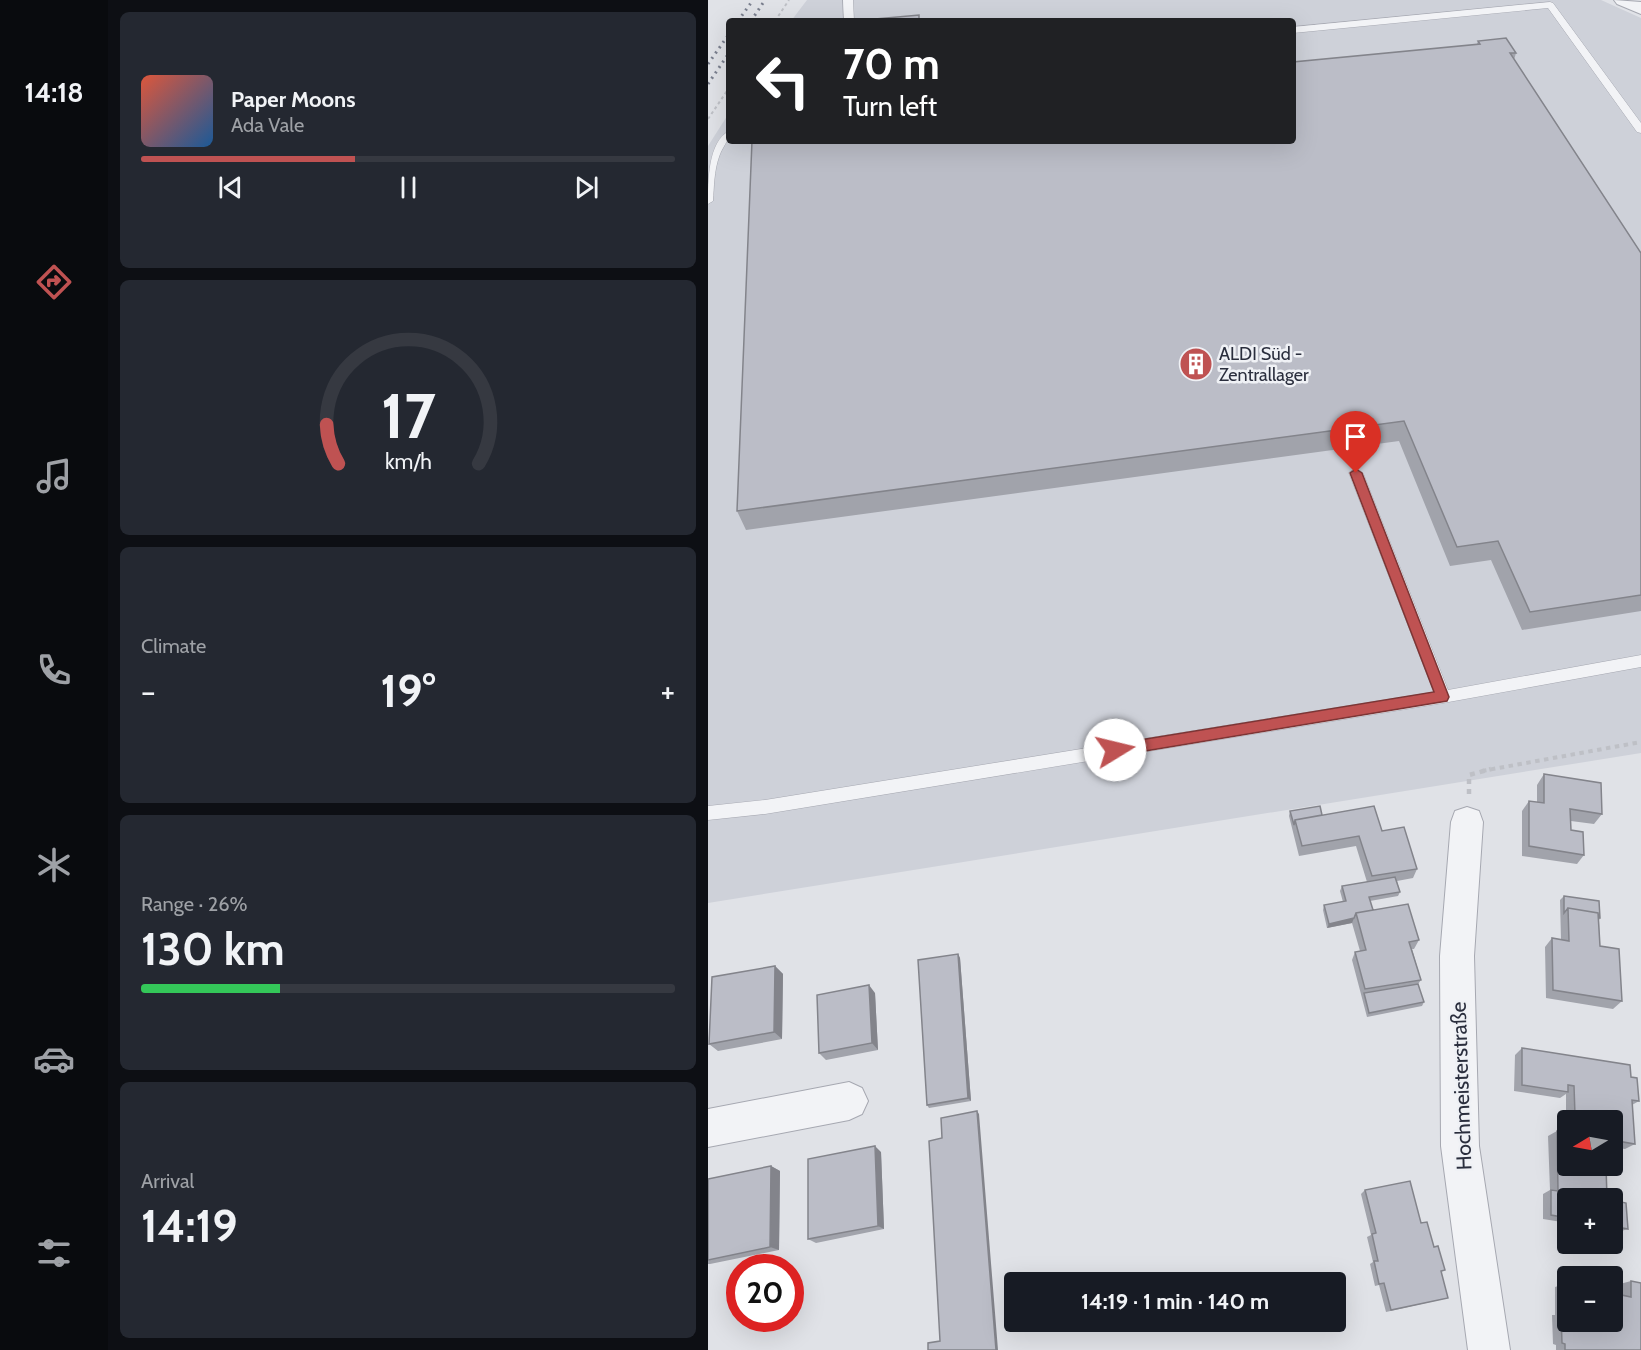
<!DOCTYPE html>
<html lang="en">
<head>
<meta charset="utf-8">
<style>
	body { margin:0; font-family:Cabin,sans-serif; background:#242831; color:#f1f3f6; height:100vh; display:flex; flex-direction:column; font-size:22px; white-space:nowrap }
	* { box-sizing:border-box; margin:0 }
	p { font-size:20px; color:#9ea1a6 }
	.icon { flex:none; width:33px; height:33px; fill:none; stroke:currentColor; stroke-width:2; stroke-linecap:round; stroke-linejoin:round }
	.map { position:relative; flex:1; overflow:hidden }
	.details { display:flex; flex-direction:column; gap:12px; padding:12px; background:#0d0f14; width:600px }
	.details>* { flex:none }
	.banner { position:absolute; left:18px; top:18px; width:570px; height:126px; border-radius:6px; box-shadow:0 6px 24px #0002; background:#202124; color:#fff; overflow:hidden }
	.needle { width:39px; rotate:260deg }
	.buttons { position:absolute; left:849px; top:1110px; display:grid; gap:12px }
	.buttons a { display:grid; place-items:center; width:66px; height:66px; border-radius:6px; background:#171b24; box-shadow:0 6px 24px #0002; font-size:30px }
	.speed { position:absolute; left:18px; top:1254px; display:flex; gap:12px; font-size:30px; font-weight:700; text-align:center }
	.speed>* { display:grid; place-content:center; width:78px; height:78px; border-radius:50%; background:#171b24; box-shadow:0 6px 24px #0002; line-height:1 }
	.speed .limit { border:9px solid #d22; background:#fff; color:#111 }
	.pin { position:absolute; display:grid; place-items:center; width:51px; height:51px; color:#fff; margin:-62px -26px; border-radius:50% 50% 50% 0; rotate:-45deg; box-shadow:0 0 6px #0007 }
	.pin .icon { rotate:45deg }
	.me { position:absolute; width:66px; margin:-33px; rotate:81deg; stroke-linejoin:round; filter:drop-shadow(0 0 4px #0008) }
	.turn { display:flex; align-items:center; gap:21px; height:126px; padding:0 18px; font-size:27px }
	.turn .icon { width:78px; height:78px; stroke-width:2.5 }
	.turn b { display:block; font-size:42px; line-height:51px }
	.big { font-size:45px; font-weight:800; line-height:1.1 }
	.details .card { flex:1; display:flex; flex-direction:column; justify-content:center; gap:9px; min-width:0; padding:0 21px; border-radius:9px; background:#242831 }
	.details .dial { align-items:center; gap:0 }
	.dial svg { height:156px; overflow:visible; fill:none; stroke:#363941; stroke-width:7; stroke-linecap:round; text-anchor:middle }
	.dial text { fill:#f1f3f6; stroke:none }
	.song { display:flex; align-items:center; gap:18px }
	.cover { width:72px; height:72px; border-radius:9px; background:linear-gradient(135deg,hsl(10 70% 55%),hsl(210 70% 35%)) }
	.played { height:6px; border-radius:3px; background:linear-gradient(90deg,#bf5252 40%,#363941 40%) }
	.keys { display:flex; justify-content:space-around; direction:ltr }
	.heat { display:flex; justify-content:space-between; align-items:center; font-size:33px; direction:ltr }
	.charge { height:9px; border-radius:4px; background:linear-gradient(90deg,#34c759 26%,#363941 0) }
	.trip { position:absolute; left:296px; top:1272px; width:342px; height:60px; border-radius:6px; background:#171b24; box-shadow:0 6px 24px #0002; font-weight:800; line-height:60px; text-align:center }
	main { display:flex; flex:1; min-height:0 }
	.menu { display:flex; flex-direction:column; width:108px; justify-content:space-around; align-items:center; background:#090b0e; color:#9ea1a6 }
	.menu .icon { width:42px; height:42px }
	.menu .on { color:#bf5252 }
	.menu b { font-size:27px; color:#f1f3f6 }
	.map>svg:first-child { display:block }
	.built { fill:#ced1d9 }
	.lines { fill:none; stroke-linecap:round; stroke-linejoin:round }
	.lane-casing { stroke:#a6a8b1; stroke-width:1 }
	.street-casing { stroke:#a6a8b1; stroke-width:2 }
	.path-far2 { stroke:#bec0c6; stroke-width:2; stroke-dasharray:3 3; stroke-linecap:butt }
	.path-far1 { stroke:#bec0c6; stroke-width:4; stroke-dasharray:4.5 4.5; stroke-linecap:butt }
	.path { stroke:#bec0c6; stroke-width:4.5; stroke-dasharray:5 5; stroke-linecap:butt }
	.lane { fill:#f2f3f6; fill-rule:evenodd }
	.street { fill:#f2f3f6; fill-rule:evenodd }
	.rail { stroke:#7b808f; stroke-width:3; stroke-dasharray:2 4.5; stroke-linecap:butt }
	.wall { fill:#a1a3ab }
	.shaded-wall { fill:#83848b }
	.building { fill:#bbbdc7; stroke:#83848b; stroke-width:1.5 }
	.route { fill:#bf5252; stroke:#7c3535; stroke-width:1.5 }
	.labels { text-anchor:middle; dominant-baseline:central; stroke-width:5; stroke-linejoin:round; paint-order:stroke }
	.poi-label { font-size:18px; fill:#2a2e3d; stroke:#eff1f5; text-anchor:start }
	.near-street-label { font-size:21px; fill:#2a2e3d; stroke:#eff1f5 }
</style>
</head>
<body>
<main>
<nav class="menu">
<b>14:18</b>
<svg class="icon on" aria-label="directions" viewBox="0 0 24 24"><path d="M12 3l9 9-9 9-9-9zM9 14v-3h6M13 9l2 2-2 2"/></svg>
<svg class="icon" aria-label="music" viewBox="0 0 24 24"><path d="M9 18V5l10-2v13"/><circle cx="6" cy="18" r="3"/><circle cx="16" cy="16" r="3"/></svg>
<svg class="icon" aria-label="phone" viewBox="0 0 24 24"><path d="M5 4h4l2 5-3 2q2 4 5 5l2-3 5 2v4C11 20 4 13 5 4z"/></svg>
<svg class="icon" aria-label="climate" viewBox="0 0 24 24"><path d="M12 3v18M4 7l16 10M4 17L20 7"/></svg>
<svg class="icon" aria-label="car" viewBox="0 0 24 24"><path d="M5 17H2v-5l4-1 3-4h7l3 4 3 1v5h-3M9 17h6M6 11h13"/><circle cx="7" cy="17" r="2"/><circle cx="17" cy="17" r="2"/></svg>
<svg class="icon" aria-label="filters" viewBox="0 0 24 24"><path d="M4 7h16M4 17h16"/><circle cx="9" cy="7" r="2"/><circle cx="15" cy="17" r="2"/></svg>
</nav>
<section class="details">
<div class="card">
<div class="song"><i class="cover"></i><div><b>Paper Moons</b><p>Ada Vale</p></div></div>
<div class="played"></div>
<div class="keys"><svg class="icon" aria-label="previous" viewBox="0 0 24 24"><path d="M18 5L8 12l10 7zM5 5v14"/></svg><svg class="icon" aria-label="pause" viewBox="0 0 24 24"><path d="M8 5v14M16 5v14"/></svg><svg class="icon" aria-label="next" viewBox="0 0 24 24"><path d="M6 5l10 7-10 7zM19 5v14"/></svg></div>
</div>
<div class="card dial"><svg viewBox="0 0 100 80">
<path d="M14 69A42 42 0 1 1 86 69"/>
<path d="M14 69A42 42 0 0 1 8 49" stroke="#bf5252"/>
<text x="50" y="56" font-size="32" font-weight="700">17</text>
<text x="50" y="72" font-size="11">km/h</text>
</svg></div>
<div class="card"><p>Climate</p>
<div class="heat"><a>−</a><b class="big">19°</b><a>+</a></div>
</div>
<div class="card"><p>Range · 26%</p><b class="big">130 km</b><div class="charge"></div></div>
<div class="card"><p>Arrival</p><b class="big">14:19</b></div>
</section>
<div class="map">
<svg width="933" height="1350" viewBox="0 0 933 1350">
	<rect width="100%" height="100%" fill="#e0e2e7"/>
	<path class="built" d="M 99,0 L 893,0 L 933,18 L 933,753 L 0,903 L 0,146 L 21,113 L 21,141 L 585,141 L 585,21 L 83,21 Z"/>
	<g class="lines">
		<defs>
			<path id="lane" d="M 135,0 L 145,0 L 146,21 L 136,21 Z
				M 842,2 L 845,3 L 933,123 L 933,133 L 929,132 L 840,8 L 585,33 L 585,27 Z
				M 21,131 C 21,142 14,147 11,157 C 6,171 6,187 5,201 L 0,204 C 0,181 0,142 21,131 Z
				M 648,468 L 655,473 L 740,690 L 933,655 L 933,667 L 735,703 L 57,814 L 0,820 L 0,806 L 57,800 L 726,692 L 641,473 Z"/>
			<path id="street" d="M 906,0 L 933,2 L 933,14 L 909,4 Z
				M 759,807 L 771,811 L 775,822 L 766,956 L 771,1146 L 802,1350 L 760,1350 L 733,1146 L 732,956 L 743,822 L 747,811 Z
				M 141,1082 L 154,1088 L 160,1101 L 154,1114 L 141,1120 L 0,1147 L 0,1109 Z"/>
		</defs>
		<use href="#lane" class="lane-casing"/>
		<use href="#street" class="street-casing"/>
		<path class="path-far2" d="M 67,21 L 81,0
			M 0,119 L 21,88"/>
		<path class="path-far1" d="M 774,771 L 933,742"/>
		<path class="path" d="M 761,794 L 761,775 L 783,769"/>
		<use href="#lane" class="lane"/>
		<use href="#street" class="street"/>
		<path class="rail" d="M 30,21 L 45,0
			M 43,21 L 57,0
			M 0,64 L 21,34
			M 0,84 L 21,53"/>
	</g>
	<path class="wall" d="M 770,41 L 808,53 L 806,60 L 933,253 L 933,611 L 814,630 L 783,560 L 742,566 L 691,441 L 38,530 L 29,511 L 769,44 Z
		M 836,774 L 894,814 L 886,824 L 863,821 L 863,830 L 876,855 L 869,864 L 814,856 L 814,811 L 821,801 L 829,802 L 829,785 Z
		M 582,811 L 614,815 L 674,831 L 709,869 L 705,878 L 689,881 L 692,892 L 690,896 L 662,901 L 665,910 L 711,940 L 706,949 L 704,949 L 713,980 L 710,984 L 716,1002 L 714,1006 L 659,1017 L 644,960 L 647,952 L 652,951 L 644,923 L 619,928 L 615,910 L 616,905 L 635,902 L 632,891 L 634,886 L 659,882 L 648,846 L 591,856 L 581,816 Z
		M 856,896 L 892,918 L 891,920 L 892,946 L 914,1001 L 905,1009 L 838,998 L 837,947 L 844,938 L 853,940 L 852,900 Z
		M 250,954 L 252,958 L 263,1101 L 221,1108 L 219,1105 Z
		M 67,966 L 75,974 L 74,1039 L 10,1051 L 1,1044 Z
		M 167,993 L 170,1050 L 118,1060 L 111,1053 Z
		M 814,1048 L 923,1077 L 931,1101 L 924,1105 L 927,1144 L 917,1149 L 904,1147 L 904,1120 L 858,1121 L 858,1094 L 852,1098 L 806,1091 L 807,1055 Z
		M 849,1131 L 860,1198 L 860,1223 L 835,1219 L 835,1194 L 842,1190 L 840,1136 Z
		M 173,1152 L 176,1229 L 108,1243 L 100,1239 Z
		M 63,1166 L 72,1171 L 71,1250 L 2,1264 L 0,1264 L 0,1179 Z
		M 657,1190 L 713,1223 L 726,1247 L 737,1270 L 733,1272 L 740,1298 L 678,1312 L 671,1285 L 667,1286 L 662,1264 L 665,1262 L 659,1237 L 663,1235 L 653,1194 Z
		M 904,1200 L 920,1229 L 910,1232 L 904,1231 Z
		M 923,1281 L 933,1350 L 848,1350 L 848,1345 L 845,1344 L 844,1315 L 847,1315 L 847,1287 L 856,1284 L 913,1295 L 912,1284 Z"/>
	<path class="shaded-wall" d="M 646,918 L 644,923 L 619,928 L 621,924 Z
		M 250,954 L 252,958 L 263,1101 L 260,1098 Z
		M 67,966 L 75,974 L 74,1039 L 66,1032 Z
		M 161,985 L 167,993 L 170,1050 L 164,1043 Z
		M 269,1111 L 271,1114 L 290,1350 L 288,1350 Z
		M 167,1146 L 173,1152 L 176,1229 L 170,1226 Z
		M 63,1166 L 72,1171 L 71,1250 L 62,1247 Z"/>
	<path class="building" d="M 211,15 L 211,21 L 169,21 L 168,19 Z
		M 798,38 L 808,53 L 802,53 L 933,253 L 933,595 L 822,612 L 790,541 L 749,547 L 696,421 L 29,511 L 44,141 L 585,141 L 585,62 L 772,44 L 770,41 Z
		M 836,774 L 893,783 L 894,814 L 862,809 L 863,830 L 875,832 L 876,855 L 821,846 L 821,801 L 836,803 Z
		M 612,806 L 614,815 L 587,820 L 586,825 L 582,811 Z
		M 666,806 L 674,831 L 696,827 L 709,869 L 664,876 L 651,836 L 594,846 L 587,820 Z
		M 687,877 L 692,892 L 661,897 L 665,910 L 648,913 L 646,918 L 621,924 L 616,905 L 638,901 L 634,886 Z
		M 856,896 L 891,901 L 892,918 L 891,918 L 890,913 L 860,908 L 856,913 Z
		M 700,904 L 711,940 L 701,942 L 713,980 L 657,989 L 647,952 L 658,950 L 648,913 Z
		M 860,908 L 890,913 L 892,946 L 911,949 L 914,1001 L 845,990 L 844,938 L 861,941 Z
		M 250,954 L 260,1098 L 219,1105 L 210,960 Z
		M 67,966 L 66,1032 L 1,1044 L 4,977 Z
		M 710,984 L 716,1002 L 661,1013 L 656,993 Z
		M 161,985 L 164,1043 L 111,1053 L 109,995 Z
		M 814,1048 L 922,1065 L 923,1077 L 929,1078 L 931,1101 L 924,1100 L 927,1144 L 904,1140 L 904,1120 L 876,1120 L 876,1117 L 867,1115 L 866,1086 L 860,1085 L 860,1092 L 814,1085 Z
		M 269,1111 L 288,1350 L 220,1350 L 220,1343 L 232,1341 L 221,1141 L 234,1138 L 233,1118 Z
		M 849,1131 L 860,1132 L 860,1166 L 898,1166 L 899,1198 L 860,1198 L 860,1218 L 843,1215 L 843,1190 L 850,1191 Z
		M 167,1146 L 170,1226 L 100,1239 L 100,1159 Z
		M 63,1166 L 62,1247 L 0,1260 L 0,1179 Z
		M 702,1181 L 713,1223 L 719,1222 L 726,1247 L 730,1246 L 737,1270 L 733,1271 L 740,1298 L 683,1310 L 676,1283 L 671,1284 L 666,1261 L 670,1261 L 664,1234 L 668,1233 L 657,1190 Z
		M 904,1200 L 918,1203 L 920,1229 L 904,1226 Z
		M 923,1281 L 933,1283 L 933,1350 L 857,1350 L 857,1344 L 854,1343 L 853,1314 L 856,1315 L 856,1284 L 860,1285 L 860,1322 L 904,1322 L 904,1293 L 923,1297 Z"/>
	<path class="route" d="M 648,469 L 654,473 L 741,697 L 739,701 L 407,756 L 402,755 L 400,750 L 402,746 L 407,744 L 726,692 L 642,473 Z"/>
	<defs>
		<symbol id="building-disc" viewBox="-11 -11 22 22"><circle r="9.5" fill="#bf5252" stroke="#eff1f5"/><path d="M-4-6H4V6H1V3H-1V6H-4ZM-2.5-4.3h1.7v1.8h-1.7ZM.8-4.3h1.7v1.8H.8ZM-2.5-1h1.7V.8h-1.7ZM.8-1h1.7V.8H.8Z" fill="#fff"/></symbol>
	</defs>
	<g fill-rule="evenodd">
		<use href="#building-disc" x="469" y="345" width="38" height="38"/>
	</g>
	<g class="labels">
		<g class="poi-label">
			<text x="511" y="354">ALDI Süd -<tspan x="511" dy="21">Zentrallager</tspan></text>
		</g>
		<g class="near-street-label">
			<text transform="translate(753 1086) rotate(-92)">Hochmeisterstraße</text>
		</g>
	</g>
</svg>
<div class="buttons">
<a><svg class="needle" viewBox="-14 -14 28 28"><path d="M0-13l5 13h-10z" fill="#e53935"/><path d="M0 13l5-13h-10z" fill="#9ea1a6"/></svg></a>
<a>+</a>
<a>−</a>
</div>
<div class="speed"><div class="limit">20</div></div>
<div class="pin" style="left:648px;top:473px;background:#d93025"><svg class="icon" aria-label="arrive" viewBox="0 0 24 24"><path d="M6 21V4h12l-3 4 3 4H6"/></svg></div>
<svg class="me" style="left:407px;top:750px" viewBox="-20 -20 40 40"><circle r="19" fill="#fff"/><path d="M0-13L10 11 0 6-10 11z" fill="#bf5252"/></svg>
<div class="trip">14:19 · 1 min · 140 m</div>
<div class="banner">
<div class="turn"><svg class="icon" aria-label="left" viewBox="0 0 24 24"><path d="M17 20v-9H6M10 6l-5 5 5 5"/></svg><div><b>70 m</b>Turn left</div></div>
</div>
</div>
</main>
</body>
</html>
